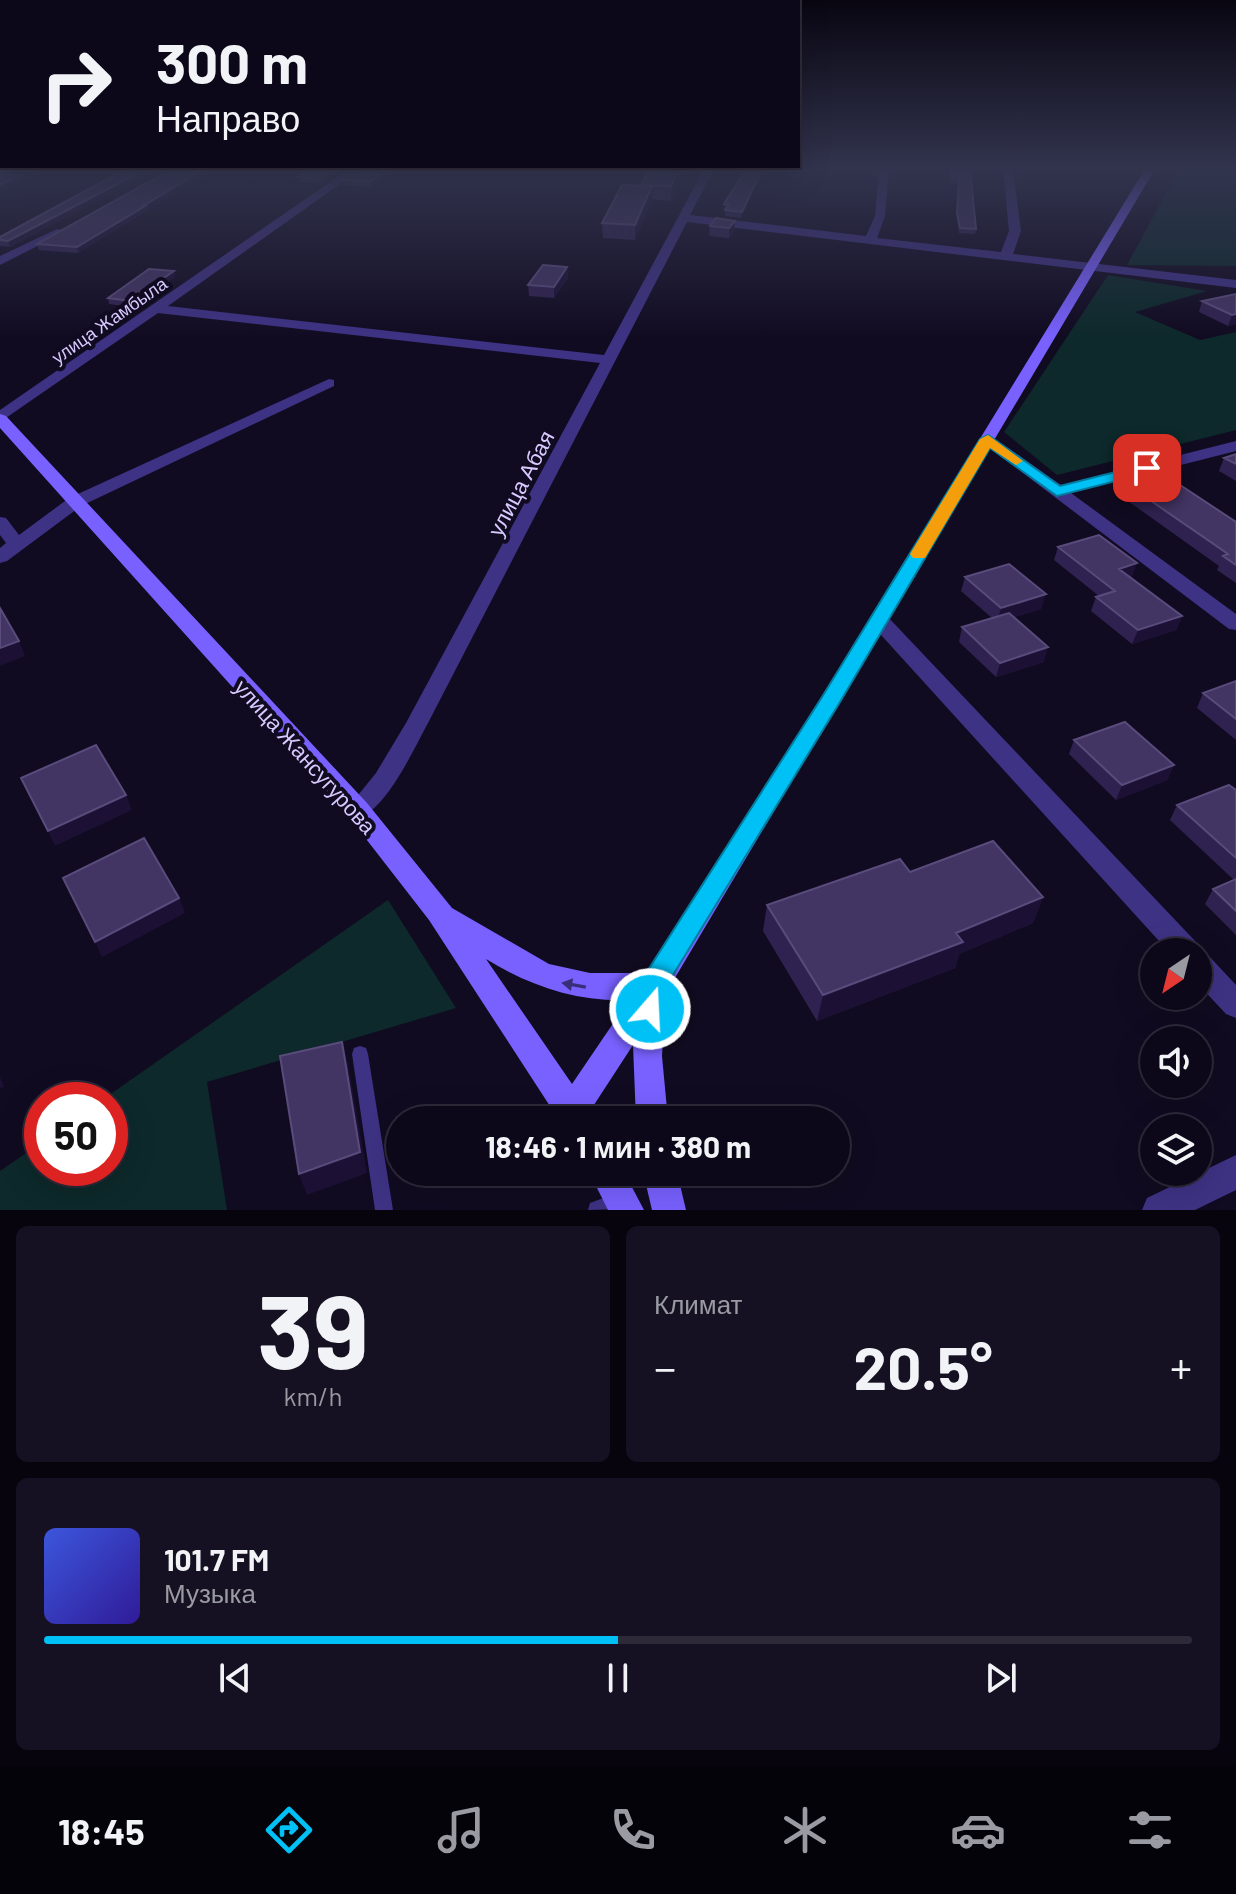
<!DOCTYPE html>
<html lang="ru">
<head>
<meta charset="utf-8">
<style>
	body { margin:0; font-family:Barlow,sans-serif; background:#161122; color:#f1f3f6; height:100vh; display:flex; flex-direction:column; font-size:30px; white-space:nowrap }
	* { box-sizing:border-box; margin:0 }
	p { font-size:26px; color:#9a9aa2 }
	.icon { flex:none; width:44px; height:44px; fill:none; stroke:currentColor; stroke-width:2; stroke-linecap:round; stroke-linejoin:round }
	.map { position:relative; height:1210px; overflow:hidden }
	.side { display:flex; flex-direction:column; gap:16px; padding:16px; background:#07040e; flex:1 }
	.side>* { flex:none }
	.banner { position:absolute; left:0px; top:0px; width:800px; height:168px; box-shadow:0 8px 32px #0002,0 0 0 2px #2d2938; background:#0d0819; color:#f1f3f6; overflow:hidden }
	.needle { width:52px; rotate:215deg }
	.tools { position:absolute; left:1140px; top:938px; display:grid; gap:16px }
	.tools a { display:grid; place-items:center; width:72px; height:72px; border-radius:50%; background:#0d0819; box-shadow:0 8px 32px #0002,0 0 0 2px #2d2938; font-size:40px }
	.speed { position:absolute; left:24px; top:1082px; display:flex; gap:16px; font-size:40px; font-weight:700; text-align:center }
	.speed>* { display:grid; place-content:center; width:104px; height:104px; border-radius:50%; background:#0d0819; box-shadow:0 8px 32px #0002,0 0 0 2px #2d2938; line-height:1 }
	.speed .limit { border:12px solid #d22; background:#fff; color:#111 }
	.pin { position:absolute; display:grid; place-items:center; width:68px; height:68px; color:#fff; margin:-34px; border-radius:16px; box-shadow:0 4px 12px #0006 }
	.me { position:absolute; width:88px; margin:-44px; rotate:19deg; stroke-linejoin:round; filter:drop-shadow(0 0 6px #0008) }
	.turn { display:flex; align-items:center; gap:28px; height:168px; padding:0 24px; font-size:36px }
	.turn .icon { width:104px; height:104px; stroke-width:2.5 }
	.turn b { display:block; font-size:56px; line-height:68px }
	.big { font-size:60px; font-weight:700; line-height:1.1 }
	.side .card { flex:1; display:flex; flex-direction:column; justify-content:center; gap:12px; min-width:0; padding:0 28px; border-radius:12px; background:#161122 }
	.side .dial { align-items:center; gap:0 }
	.dial b { font-size:104px; line-height:1 }
	.song { display:flex; align-items:center; gap:24px }
	.cover { width:96px; height:96px; border-radius:12px; background:linear-gradient(135deg,hsl(230 70% 55%),hsl(250 70% 35%)) }
	.played { height:8px; border-radius:4px; background:linear-gradient(90deg,#00c1f5 50%,#2d2938 50%) }
	.keys { display:flex; justify-content:space-around; direction:ltr }
	.heat { display:flex; justify-content:space-between; align-items:center; font-size:44px; direction:ltr }
	.side .tiles { flex:1; display:grid; gap:16px; grid-template-columns:1fr 1fr }
	.card:last-child { grid-column:span 2 }
	.trip { position:absolute; left:386px; top:1106px; width:464px; height:80px; border-radius:40px; background:#0d0819; box-shadow:0 8px 32px #0002,0 0 0 2px #2d2938; font-weight:700; line-height:80px; text-align:center }
	.tabs { display:flex; height:128px; justify-content:space-around; align-items:center; background:#05030a; color:#9a9aa2 }
	.tabs .icon { width:56px; height:56px }
	.tabs .current { color:#00c1f5 }
	.tabs b { font-size:36px; color:#f1f3f6 }
	.map>svg:first-child { display:block }
	.green { fill:#0d292b }
	.lines { fill:none; stroke-linecap:round; stroke-linejoin:round }
	.lane { fill:#3e3284; fill-rule:evenodd }
	.street { fill:#3e3284; fill-rule:evenodd }
	.secondary { fill:#7861ff; fill-rule:evenodd }
	.wall { fill:#302250 }
	.shaded-wall { fill:#1c1135 }
	.building { fill:#423463; stroke:#594b7b; stroke-width:2 }
	.oneway { fill:#3a2d7a }
	.route { fill:#00c1f5; stroke:#007d9f; stroke-width:2 }
	.slow { fill:#f59e0b }
	.labels { text-anchor:middle; dominant-baseline:central; stroke-width:8; stroke-linejoin:round; paint-order:stroke }
	.far-street-label { font-size:18px; fill:#d6caff; stroke:#110b21 }
	.street-label { font-size:22px; fill:#d6caff; stroke:#110b21 }
</style>
</head>
<body>
<div class="map">
<svg width="1236" height="1210" viewBox="0 0 1236 1210">
	<rect width="100%" height="100%" fill="#110b21"/>
	<path class="green" d="M 1179,169 L 1236,169 L 1236,266 L 1127,265 Z
		M 1108,275 L 1207,291 L 1135,312 L 1200,340 L 1236,332 L 1236,430 L 1057,475 L 1004,432 Z
		M 388,900 L 456,1008 L 207,1082 L 227,1210 L 0,1210 L 0,1171 L 42,1142 L 42,1168 L 110,1168 L 110,1100 L 102,1100 Z"/>
	<g class="lines">
		<path class="lane" d="M 360,1046 L 366,1048 L 368,1054 L 393,1210 L 375,1210 L 352,1054 L 354,1048 Z
			M 617,1193 L 624,1195 L 626,1202 L 624,1209 L 588,1210 L 590,1203 Z"/>
		<path class="street" d="M 349,169 L 361,169 L 168,306 L 604,355 L 704,169 L 714,169 L 690,215 L 866,236 L 875,216 L 879,169 L 889,169 L 885,216 L 877,238 L 1001,252 L 1009,231 L 1003,169 L 1013,169 L 1021,231 L 1013,254 L 1236,280 L 1236,288 L 687,222 L 428,723 C 415,746 380,826 349,817 L 346,810 L 376,773 L 406,723 L 600,363 L 158,313 L 0,422 L 0,410 Z
			M 57,229 L 67,231 L 0,265 L 0,256 Z
			M 329,379 L 334,380 L 334,386 L 81,506 L 7,561 L 0,563 L 0,548 L 6,543 L 0,535 L 0,517 L 6,518 L 19,535 L 69,498 Z
			M 988,434 L 1061,485 L 1236,441 L 1236,451 L 1071,493 L 1236,614 L 1236,630 L 1229,629 L 982,442 L 982,436 Z
			M 879,614 L 886,615 L 1197,943 L 1201,953 L 1208,955 L 1236,985 L 1236,1018 L 1226,1014 L 1198,984 L 1198,952 L 1169,952 L 872,625 L 869,620 Z
			M 1236,1155 L 1236,1190 L 1195,1210 L 1142,1210 L 1147,1198 Z"/>
		<path class="secondary" d="M 1145,169 L 1155,169 L 666,993 L 662,1056 L 668,1120 L 636,1120 L 633,1045 L 590,1111 L 594,1120 L 559,1120 L 429,920 L 349,817 L 0,428 L 0,414 L 6,416 L 367,803 L 452,908 L 549,964 L 590,973 L 647,973 L 822,697 ZM 486,959 C 530,986 577,1002 629,1000 L 572,1084 Z
			M 589,1172 L 624,1172 L 644,1210 L 608,1210 Z
			M 643,1172 L 677,1172 L 686,1210 L 652,1210 Z"/>
	</g>
	<path class="wall" d="M 126,169 L 158,169 L 10,247 L 0,246 L 0,237 Z
		M 172,169 L 214,169 L 78,253 L 39,250 L 37,244 Z
		M 309,169 L 343,169 L 322,184 L 299,182 L 298,177 Z
		M 358,169 L 393,169 L 371,187 L 343,185 L 343,180 Z
		M 649,169 L 683,169 L 671,201 L 652,199 L 635,240 L 603,238 L 602,223 L 641,186 Z
		M 746,169 L 764,169 L 741,218 L 725,216 L 724,204 Z
		M 950,169 L 970,169 L 976,229 L 975,234 L 959,233 L 957,218 L 958,184 L 951,183 Z
		M 716,218 L 734,231 L 729,238 L 709,236 L 710,226 Z
		M 567,267 L 568,278 L 554,298 L 529,296 L 528,285 Z
		M 174,271 L 175,277 L 132,307 L 109,304 L 108,298 Z
		M 1236,294 L 1236,324 L 1228,326 L 1199,312 L 1202,301 Z
		M 1236,454 L 1236,481 L 1219,471 L 1224,458 Z
		M 1125,483 L 1236,522 L 1236,583 L 1217,570 L 1219,566 L 1121,496 Z
		M 1058,547 L 1132,577 L 1131,577 L 1182,616 L 1176,630 L 1132,644 L 1091,611 L 1096,597 L 1099,596 L 1054,560 Z
		M 965,577 L 1041,609 L 1014,617 L 1044,662 L 996,677 L 959,642 L 962,627 L 992,618 L 961,591 Z
		M 1236,681 L 1236,740 L 1197,708 L 1203,693 Z
		M 1074,740 L 1174,765 L 1167,780 L 1116,800 L 1069,754 Z
		M 1236,790 L 1236,935 L 1205,904 L 1213,889 L 1234,880 L 1170,820 L 1177,805 Z
		M 910,872 L 1043,897 L 1033,923 L 959,954 L 955,968 L 817,1021 L 763,931 L 767,905 Z"/>
	<path class="shaded-wall" d="M 33,169 L 46,169 L 0,191 L 0,185 Z
		M 146,169 L 158,169 L 10,247 L 8,241 Z
		M 204,169 L 214,169 L 78,253 L 77,247 Z
		M 335,169 L 343,169 L 322,184 L 321,179 Z
		M 386,169 L 393,169 L 371,187 L 370,182 Z
		M 678,169 L 683,169 L 671,201 L 671,186 Z
		M 762,169 L 764,169 L 741,218 L 742,212 Z
		M 652,186 L 652,201 L 635,240 L 635,225 Z
		M 735,221 L 734,231 L 729,238 L 729,228 Z
		M 567,267 L 568,278 L 554,298 L 554,287 Z
		M 174,271 L 175,277 L 132,307 L 130,301 Z
		M 1236,314 L 1236,324 L 1228,326 L 1232,315 Z
		M 1137,563 L 1132,577 L 1114,583 L 1119,569 Z
		M 1046,594 L 1041,609 L 997,622 L 1001,608 Z
		M 1182,616 L 1176,630 L 1132,644 L 1138,630 Z
		M 19,641 L 25,656 L 0,666 L 0,648 Z
		M 1048,647 L 1044,662 L 996,677 L 1000,663 Z
		M 1174,765 L 1167,780 L 1116,800 L 1122,785 Z
		M 126,795 L 132,810 L 55,846 L 48,831 Z
		M 1043,897 L 1033,923 L 959,954 L 955,968 L 817,1021 L 823,995 L 956,933 Z
		M 179,898 L 185,913 L 102,957 L 95,942 Z
		M 342,1042 L 348,1064 L 367,1173 L 307,1195 L 299,1174 Z
		M 0,1077 L 4,1087 L 0,1088 Z"/>
	<path class="building" d="M 0,169 L 33,169 L 0,185 Z
		M 126,169 L 146,169 L 8,241 L 0,240 L 0,237 Z
		M 172,169 L 204,169 L 143,206 L 145,206 L 77,247 L 37,244 Z
		M 309,169 L 335,169 L 321,179 L 298,177 Z
		M 358,169 L 386,169 L 370,182 L 343,180 Z
		M 649,169 L 678,169 L 671,186 L 641,185 Z
		M 746,169 L 762,169 L 742,212 L 725,210 L 729,205 L 724,204 Z
		M 951,169 L 970,169 L 976,229 L 960,228 L 957,213 L 959,179 L 952,178 Z
		M 622,185 L 652,186 L 635,225 L 602,223 Z
		M 716,218 L 735,221 L 729,228 L 710,226 Z
		M 543,265 L 567,267 L 554,287 L 528,285 Z
		M 149,269 L 174,271 L 130,301 L 108,298 Z
		M 1236,294 L 1236,314 L 1232,315 L 1202,301 Z
		M 1236,454 L 1236,464 L 1224,458 Z
		M 1162,473 L 1236,522 L 1236,565 L 1223,556 L 1228,554 L 1125,483 Z
		M 1099,535 L 1137,563 L 1119,569 L 1182,616 L 1138,630 L 1096,597 L 1115,591 L 1058,547 Z
		M 1009,564 L 1046,594 L 1001,608 L 965,577 Z
		M 0,608 L 19,641 L 0,648 Z
		M 1009,613 L 1048,647 L 1000,663 L 962,627 Z
		M 1236,681 L 1236,719 L 1203,693 Z
		M 1125,722 L 1174,765 L 1122,785 L 1074,740 Z
		M 96,745 L 126,795 L 48,831 L 21,778 Z
		M 1229,785 L 1236,790 L 1236,858 L 1177,805 Z
		M 144,838 L 179,898 L 95,942 L 63,878 Z
		M 993,841 L 1043,897 L 956,933 L 963,942 L 823,995 L 767,905 L 900,859 L 910,872 Z
		M 1236,879 L 1236,911 L 1213,889 Z
		M 342,1042 L 360,1152 L 299,1174 L 280,1056 Z"/>
	<defs><path id="oneway-solid" d="M-6-.8H1V-3.2L6.5 0L1 3.2V.8H-6Z" transform="scale(2)"/></defs>
	<use class="oneway" href="#oneway-solid" transform="translate(574 985) rotate(-170)"/>
	<linearGradient id="sky" x2="0" y2="1"><stop stop-color="#090612"/><stop offset="0.5" stop-color="#32344e"/><stop offset="1" stop-color="#32344e" stop-opacity="0"/></linearGradient>
	<rect width="1236" height="339" fill="url(#sky)"/>
	<path class="route" d="M 988,435 L 1060,486 L 1147,464 L 1154,468 L 1152,472 L 1057,496 L 990,448 L 840,702 L 665,988 L 664,1009 L 660,1018 L 650,1021 L 641,1018 L 637,1009 L 643,978 L 822,697 L 980,439 Z"/>
	<path class="slow" d="M 988,435 L 1023,461 L 1016,465 L 990,448 L 925,558 L 913,558 L 910,554 L 980,439 Z"/>
	<g class="labels">
		<g class="far-street-label">
			<text transform="translate(109 320) rotate(-35)">улица Жамбыла</text>
		</g>
		<g class="street-label">
			<text transform="translate(520 483) rotate(-62)">улица Абая</text>
			<text transform="translate(306 756) rotate(48)">улица Жансугурова</text>
		</g>
	</g>
</svg>
<div class="tools">
<a><svg class="needle" viewBox="-14 -14 28 28"><path d="M0-13l5 13h-10z" fill="#e53935"/><path d="M0 13l5-13h-10z" fill="#9a9aa2"/></svg></a>
<a><svg class="icon" aria-label="sound" viewBox="0 0 24 24"><path d="M4 9h4l5-4v14l-5-4H4zM17 9q2 3 0 6"/></svg></a>
<a><svg class="icon" aria-label="layers" viewBox="0 0 24 24"><path d="M12 4l9 5-9 5-9-5zM3 14l9 5 9-5"/></svg></a>
</div>
<div class="speed"><div class="limit">50</div></div>
<div class="pin" style="left:1147px;top:468px;background:#d93025"><svg class="icon" aria-label="arrive" viewBox="0 0 24 24"><path d="M6 21V4h12l-3 4 3 4H6"/></svg></div>
<svg class="me" style="left:650px;top:1009px" viewBox="-20 -20 40 40"><circle r="17" fill="#00c1f5" stroke="#fff" stroke-width="3"/><path d="M0-11L8 9 0 5-8 9z" fill="#fff"/></svg>
<div class="trip">18:46 · 1 мин · 380 m</div>
<div class="banner">
<div class="turn"><svg class="icon" aria-label="right" viewBox="0 0 24 24"><path d="M7 20v-9h11M14 6l5 5-5 5"/></svg><div><b>300 m</b>Направо</div></div>
</div>
</div>
<section class="side">
<div class="tiles">
<div class="card dial"><b>39</b><p>km/h</p></div>
<div class="card"><p>Климат</p>
<div class="heat"><a>−</a><b class="big">20.5°</b><a>+</a></div>
</div>
<div class="card">
<div class="song"><i class="cover"></i><div><b>101.7 FM</b><p>Музыка</p></div></div>
<div class="played"></div>
<div class="keys"><svg class="icon" aria-label="previous" viewBox="0 0 24 24"><path d="M18 5L8 12l10 7zM5 5v14"/></svg><svg class="icon" aria-label="pause" viewBox="0 0 24 24"><path d="M8 5v14M16 5v14"/></svg><svg class="icon" aria-label="next" viewBox="0 0 24 24"><path d="M6 5l10 7-10 7zM19 5v14"/></svg></div>
</div>
</div>
</section>
<nav class="tabs">
<b>18:45</b>
<svg class="icon current" aria-label="directions" viewBox="0 0 24 24"><path d="M12 3l9 9-9 9-9-9zM9 14v-3h6M13 9l2 2-2 2"/></svg>
<svg class="icon" aria-label="music" viewBox="0 0 24 24"><path d="M9 18V5l10-2v13"/><circle cx="6" cy="18" r="3"/><circle cx="16" cy="16" r="3"/></svg>
<svg class="icon" aria-label="phone" viewBox="0 0 24 24"><path d="M5 4h4l2 5-3 2q2 4 5 5l2-3 5 2v4C11 20 4 13 5 4z"/></svg>
<svg class="icon" aria-label="climate" viewBox="0 0 24 24"><path d="M12 3v18M4 7l16 10M4 17L20 7"/></svg>
<svg class="icon" aria-label="car" viewBox="0 0 24 24"><path d="M5 17H2v-5l4-1 3-4h7l3 4 3 1v5h-3M9 17h6M6 11h13"/><circle cx="7" cy="17" r="2"/><circle cx="17" cy="17" r="2"/></svg>
<svg class="icon" aria-label="filters" viewBox="0 0 24 24"><path d="M4 7h16M4 17h16"/><circle cx="9" cy="7" r="2"/><circle cx="15" cy="17" r="2"/></svg>
</nav>
</body>
</html>
